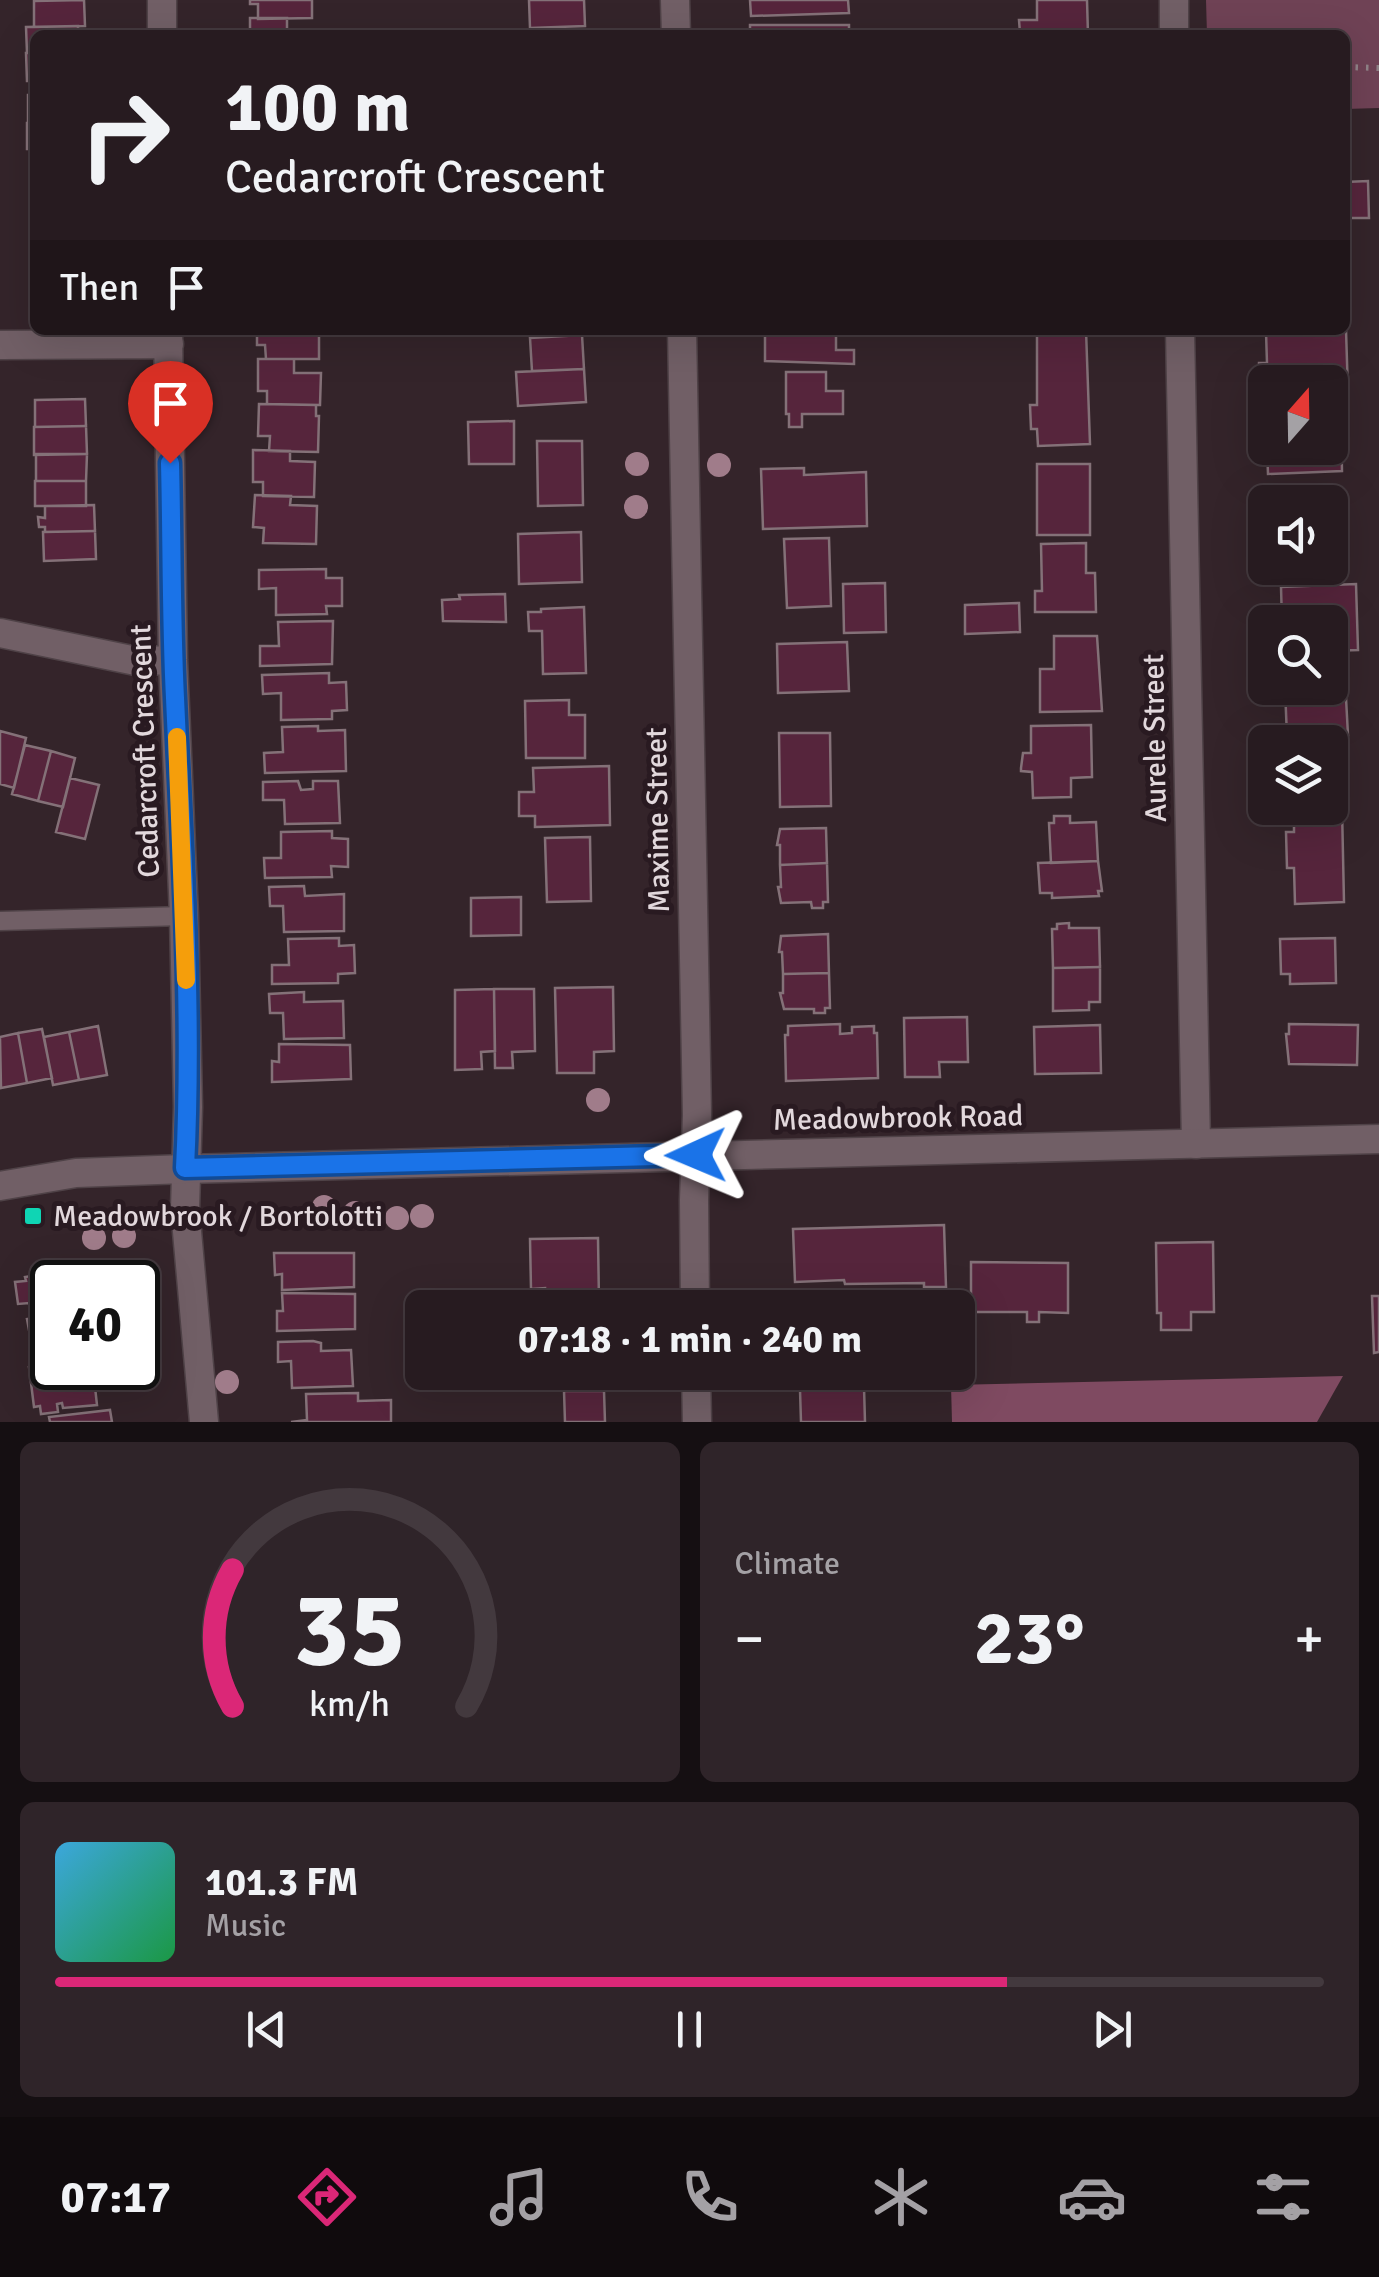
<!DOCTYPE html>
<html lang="en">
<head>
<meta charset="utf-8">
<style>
	body { margin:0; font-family:Signika,sans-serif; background:#2f2429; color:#f1f3f6; height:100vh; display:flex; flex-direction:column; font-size:38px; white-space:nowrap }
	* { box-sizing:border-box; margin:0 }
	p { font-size:32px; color:#a4a1a5 }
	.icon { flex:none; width:55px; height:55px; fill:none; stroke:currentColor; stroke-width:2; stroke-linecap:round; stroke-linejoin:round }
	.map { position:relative; height:1422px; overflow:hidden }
	.drawer { display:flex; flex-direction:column; gap:20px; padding:20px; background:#150f12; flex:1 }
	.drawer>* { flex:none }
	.banner { position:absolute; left:30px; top:30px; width:1320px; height:305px; border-radius:15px; box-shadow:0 10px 40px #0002,0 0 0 2px #43393e; background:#271b20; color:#f1f3f6; overflow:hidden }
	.needle { width:65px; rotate:20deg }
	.buttons { position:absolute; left:1248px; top:365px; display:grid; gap:20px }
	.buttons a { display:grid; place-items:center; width:100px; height:100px; border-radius:15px; background:#271b20; box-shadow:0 10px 40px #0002,0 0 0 2px #43393e; font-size:50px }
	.speed { position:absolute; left:30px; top:1260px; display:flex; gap:20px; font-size:50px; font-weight:700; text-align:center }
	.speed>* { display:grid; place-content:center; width:130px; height:130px; border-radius:50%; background:#271b20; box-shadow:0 10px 40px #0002,0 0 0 2px #43393e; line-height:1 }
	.speed .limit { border:5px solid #111; border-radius:15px; background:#fff; color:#111 }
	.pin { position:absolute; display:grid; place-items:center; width:85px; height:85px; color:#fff; margin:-102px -42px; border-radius:50% 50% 50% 0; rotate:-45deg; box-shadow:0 0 10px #0007 }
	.pin .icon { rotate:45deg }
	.me { position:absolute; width:110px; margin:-55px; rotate:269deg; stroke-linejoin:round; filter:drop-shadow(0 0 8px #0008) }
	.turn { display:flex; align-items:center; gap:35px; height:210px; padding:0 30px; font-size:45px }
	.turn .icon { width:130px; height:130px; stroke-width:2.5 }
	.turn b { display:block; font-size:70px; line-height:85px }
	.then { display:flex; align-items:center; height:95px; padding:0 30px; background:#0003; gap:20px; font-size:38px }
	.big { font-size:75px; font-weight:800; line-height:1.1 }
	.drawer .card { flex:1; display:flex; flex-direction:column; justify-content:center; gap:15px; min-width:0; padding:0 35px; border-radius:15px; background:#2f2429 }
	.drawer .dial { align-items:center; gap:0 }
	.dial svg { height:260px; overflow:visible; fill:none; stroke:#43393e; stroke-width:7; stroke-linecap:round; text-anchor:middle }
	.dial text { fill:#f1f3f6; stroke:none }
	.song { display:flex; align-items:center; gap:30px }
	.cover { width:120px; height:120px; border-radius:15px; background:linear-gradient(135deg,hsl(200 70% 55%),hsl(140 70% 35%)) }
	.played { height:10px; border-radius:5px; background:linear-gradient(90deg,#db2777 75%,#43393e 75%) }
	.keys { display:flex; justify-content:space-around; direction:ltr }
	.heat { display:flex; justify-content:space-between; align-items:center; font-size:55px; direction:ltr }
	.drawer .tiles { flex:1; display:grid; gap:20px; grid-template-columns:1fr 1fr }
	.card:last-child { grid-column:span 2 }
	.trip { position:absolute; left:405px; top:1290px; width:570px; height:100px; border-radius:15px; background:#271b20; box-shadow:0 10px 40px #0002,0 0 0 2px #43393e; font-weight:800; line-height:100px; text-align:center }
	.tab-bar { display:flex; height:160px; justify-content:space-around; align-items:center; background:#100b0d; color:#a4a1a5 }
	.tab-bar .icon { width:70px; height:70px }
	.tab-bar .selected { color:#db2777 }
	.tab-bar b { font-size:45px; color:#f1f3f6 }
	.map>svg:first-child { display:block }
	.green { fill:#6f4255 }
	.forest { fill:#7f4a61 }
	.building { fill:#56253c; stroke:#847178; stroke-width:2.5 }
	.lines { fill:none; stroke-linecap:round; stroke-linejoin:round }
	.service-casing { stroke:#4f4247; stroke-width:21 }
	.minor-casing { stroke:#4f4247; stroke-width:31 }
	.tertiary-casing { stroke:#4f4247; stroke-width:31 }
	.path { stroke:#908388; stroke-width:6; stroke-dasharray:2.5 8; stroke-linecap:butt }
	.service { stroke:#715f66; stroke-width:18 }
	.minor { stroke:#715f66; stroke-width:28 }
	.tertiary { stroke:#715f66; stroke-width:28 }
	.tree { fill:#a07c8a }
	.route-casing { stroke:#114b97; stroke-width:25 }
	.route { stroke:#1a73e8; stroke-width:18 }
	.slow { stroke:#f59e0b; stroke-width:18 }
	.poi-dot { fill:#0fd5b4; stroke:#291a21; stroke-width:4 }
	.labels { text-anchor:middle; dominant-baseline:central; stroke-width:10; stroke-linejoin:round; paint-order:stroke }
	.street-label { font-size:30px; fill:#e2d8dc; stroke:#291a21 }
	.poi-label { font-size:30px; fill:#e2d8dc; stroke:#291a21; text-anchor:start }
</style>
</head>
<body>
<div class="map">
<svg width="1379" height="1422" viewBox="0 0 1379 1422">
	<rect width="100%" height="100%" fill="#34242a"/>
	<path class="green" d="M 1206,0 L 1379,0 L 1379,108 L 1345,109 L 1345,35 L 1207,35 Z"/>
	<path class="forest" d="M 1343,1376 L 1317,1422 L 952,1422 L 951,1385 Z"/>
	<path class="building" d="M 84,0 L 85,26 L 34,27 L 34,1 Z
		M 250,0 L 312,0 L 312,18 L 258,19 L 258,4 L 250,4 Z
		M 529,0 L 584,0 L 585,26 L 530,28 Z
		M 750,0 L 848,0 L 849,13 L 751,16 Z
		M 1037,0 L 1087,0 L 1088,35 L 1020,33 L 1019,20 L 1037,20 Z
		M 250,18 L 287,18 L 287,30 L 311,30 L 311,35 L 250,35 Z
		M 750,25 L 849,25 L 849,35 L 750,35 Z
		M 78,26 L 78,35 L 35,35 L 35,53 L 27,53 L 26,27 Z
		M 26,53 L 35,53 L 35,81 L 27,81 Z
		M 28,95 L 35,95 L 35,123 L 28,123 Z
		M 27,123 L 35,123 L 35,149 L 27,149 Z
		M 1368,181 L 1369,218 L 1345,218 L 1345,182 Z
		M 257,330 L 319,330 L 319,359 L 266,359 L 265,345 L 257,345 Z
		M 765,330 L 836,330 L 836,350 L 854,350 L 854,364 L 765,361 Z
		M 1037,330 L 1086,330 L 1090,444 L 1038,446 L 1037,429 L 1031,429 L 1030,405 L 1037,405 Z
		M 1277,330 L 1346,330 L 1348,393 L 1330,393 L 1330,382 L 1265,382 L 1265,399 L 1259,399 L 1259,363 L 1267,363 L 1266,332 Z
		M 582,335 L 584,369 L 532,371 L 530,338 Z
		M 258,359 L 294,359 L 294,373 L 321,373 L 320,405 L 267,404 L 267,391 L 258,391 Z
		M 584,369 L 586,402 L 518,406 L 516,372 Z
		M 786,372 L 826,372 L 826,391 L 843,391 L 843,414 L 802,414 L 802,427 L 789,427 L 789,414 L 786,414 Z
		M 85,399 L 86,426 L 35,427 L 35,400 Z
		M 259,404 L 316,405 L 316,416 L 319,416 L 318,452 L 269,451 L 270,436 L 258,436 Z
		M 1330,415 L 1341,415 L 1342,471 L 1268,474 L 1267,448 L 1330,448 Z
		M 514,421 L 514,464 L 469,464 L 468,422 Z
		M 86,426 L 87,454 L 34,455 L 34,427 Z
		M 537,441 L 582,441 L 583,505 L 538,506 Z
		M 253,450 L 290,451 L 290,461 L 315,462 L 314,497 L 263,496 L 263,482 L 253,482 Z
		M 36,454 L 87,454 L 86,481 L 36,481 Z
		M 1037,464 L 1090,464 L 1090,535 L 1037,535 Z
		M 804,468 L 804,475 L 866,472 L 867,526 L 763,529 L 761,469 Z
		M 35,481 L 86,481 L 86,506 L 35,506 Z
		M 1324,488 L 1328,490 L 1328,502 L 1280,502 L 1280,489 Z
		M 255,495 L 291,496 L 290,505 L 317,506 L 316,544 L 263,543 L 264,528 L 253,527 Z
		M 94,505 L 95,531 L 45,532 L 45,527 L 39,527 L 38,517 L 45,518 L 45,506 Z
		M 1330,514 L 1347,514 L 1347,541 L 1330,541 Z
		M 95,531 L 96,559 L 44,561 L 43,532 Z
		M 581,532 L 582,582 L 519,584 L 518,534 Z
		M 829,538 L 831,606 L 787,608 L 784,539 Z
		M 1086,543 L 1086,573 L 1095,573 L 1096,612 L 1035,612 L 1035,591 L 1042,591 L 1041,544 Z
		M 326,569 L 326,578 L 342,578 L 342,606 L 326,606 L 327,614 L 276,615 L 276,588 L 259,589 L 259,570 Z
		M 885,583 L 886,632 L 844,633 L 843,584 Z
		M 1356,584 L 1358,650 L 1330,651 L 1330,622 L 1282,622 L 1281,587 Z
		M 505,594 L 506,622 L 443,621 L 442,600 L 460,599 L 459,595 Z
		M 1019,603 L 1020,632 L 965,634 L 965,605 Z
		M 584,607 L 586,673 L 543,674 L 542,631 L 529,631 L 528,612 L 541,612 L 541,609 Z
		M 333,621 L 332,664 L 260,666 L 260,646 L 279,646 L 278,622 Z
		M 1054,636 L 1097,636 L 1102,711 L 1040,712 L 1040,669 L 1054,669 Z
		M 847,642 L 849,691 L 778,693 L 777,644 Z
		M 1330,661 L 1344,661 L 1348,735 L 1287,737 L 1285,688 L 1330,688 Z
		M 329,673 L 329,683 L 346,682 L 347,710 L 332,711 L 332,719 L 281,720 L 281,693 L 263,694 L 262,675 Z
		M 569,700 L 569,715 L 585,715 L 585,758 L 526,758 L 525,701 Z
		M 1091,725 L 1092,777 L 1071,778 L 1071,797 L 1033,798 L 1032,772 L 1021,771 L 1021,768 L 1023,753 L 1031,753 L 1031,726 Z
		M 318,726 L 318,731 L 345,730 L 346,771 L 265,773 L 264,753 L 283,752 L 282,727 Z
		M 0,731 L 26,738 L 14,788 L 0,784 Z
		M 779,733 L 830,733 L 831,806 L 780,807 Z
		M 25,745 L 51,751 L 38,801 L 12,794 Z
		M 51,751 L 75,758 L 63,807 L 38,801 Z
		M 609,766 L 610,825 L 535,827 L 535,816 L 519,816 L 519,792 L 534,792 L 533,768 Z
		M 70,778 L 99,785 L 85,839 L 56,832 Z
		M 298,781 L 301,790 L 313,789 L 313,781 L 338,781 L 340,823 L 285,824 L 284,800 L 263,800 L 263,782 Z
		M 1342,808 L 1344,902 L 1295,904 L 1294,868 L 1287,868 L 1286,832 L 1294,832 L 1294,810 Z
		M 1054,816 L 1070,816 L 1070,823 L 1096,822 L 1098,861 L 1051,863 L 1049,823 L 1054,823 Z
		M 826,828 L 827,863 L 780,865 L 780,845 L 777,845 L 780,829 Z
		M 332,831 L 332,838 L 348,839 L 348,867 L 331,866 L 332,877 L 265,878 L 264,858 L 281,858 L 281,832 Z
		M 590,837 L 591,901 L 547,902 L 545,838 Z
		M 1098,861 L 1102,891 L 1098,891 L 1099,896 L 1052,898 L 1052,893 L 1040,893 L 1038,863 Z
		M 827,863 L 828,902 L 823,902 L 823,908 L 812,908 L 811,902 L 781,903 L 778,887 L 781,887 L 780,865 Z
		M 304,886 L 305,896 L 344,894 L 344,931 L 284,932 L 283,906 L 270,906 L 269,887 Z
		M 521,897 L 521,935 L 471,936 L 471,898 Z
		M 1069,923 L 1069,928 L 1099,928 L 1100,967 L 1053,968 L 1052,929 L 1057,929 L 1057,924 Z
		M 828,934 L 829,973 L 783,974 L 782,952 L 779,952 L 781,936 Z
		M 339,938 L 339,946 L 354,945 L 355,973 L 338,974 L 338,983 L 272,984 L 272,965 L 289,965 L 288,939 Z
		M 1335,938 L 1336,983 L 1290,984 L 1290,974 L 1281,974 L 1280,939 Z
		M 1100,967 L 1100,1002 L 1089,1002 L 1089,1010 L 1053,1011 L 1053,968 Z
		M 829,973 L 830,1008 L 825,1008 L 825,1013 L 814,1013 L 814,1009 L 784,1009 L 780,993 L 783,993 L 783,974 Z
		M 613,987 L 614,1051 L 594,1052 L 594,1073 L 557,1073 L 555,988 Z
		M 494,989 L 495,1051 L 481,1052 L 482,1069 L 455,1070 L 455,990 Z
		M 494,989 L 534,989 L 535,1051 L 512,1052 L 513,1068 L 495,1068 Z
		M 304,992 L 304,1002 L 343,1001 L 344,1038 L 284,1039 L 283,1013 L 270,1013 L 269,994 Z
		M 967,1017 L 968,1062 L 939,1062 L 940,1077 L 905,1077 L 904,1018 Z
		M 840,1024 L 840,1034 L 852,1033 L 852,1027 L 874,1026 L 874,1033 L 877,1033 L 878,1078 L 786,1081 L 785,1035 L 788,1035 L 788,1026 Z
		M 1289,1024 L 1358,1025 L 1357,1065 L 1289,1064 L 1286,1034 L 1289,1034 Z
		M 1100,1025 L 1101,1073 L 1035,1074 L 1034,1027 Z
		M 98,1026 L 107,1075 L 79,1080 L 69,1032 Z
		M 42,1029 L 52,1078 L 27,1083 L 18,1033 Z
		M 69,1032 L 79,1080 L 53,1085 L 44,1037 Z
		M 18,1033 L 27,1083 L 1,1088 L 0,1037 Z
		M 279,1044 L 350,1045 L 351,1079 L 272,1082 L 272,1061 L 279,1062 Z
		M 944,1225 L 946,1287 L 924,1287 L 924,1283 L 845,1284 L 844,1280 L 795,1282 L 793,1229 Z
		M 598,1238 L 599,1302 L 544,1302 L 545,1288 L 531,1289 L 530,1239 Z
		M 1213,1242 L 1214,1312 L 1191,1312 L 1191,1330 L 1161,1330 L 1161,1313 L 1157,1313 L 1156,1243 Z
		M 274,1253 L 354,1253 L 354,1287 L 282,1290 L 282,1274 L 275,1275 Z
		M 971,1262 L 1068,1263 L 1068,1313 L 1039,1312 L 1039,1322 L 1027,1322 L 1027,1312 L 971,1312 Z
		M 104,1265 L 107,1282 L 52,1282 L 52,1309 L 30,1313 L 29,1303 L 18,1304 L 15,1282 L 26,1281 L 25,1277 Z
		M 282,1293 L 355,1294 L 355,1329 L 277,1331 L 277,1311 L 283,1311 Z
		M 825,1295 L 826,1308 L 797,1308 L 797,1297 Z
		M 1372,1296 L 1379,1296 L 1379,1352 L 1374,1353 Z
		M 52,1316 L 52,1351 L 37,1353 L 33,1330 L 29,1330 L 27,1319 Z
		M 313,1341 L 321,1343 L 321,1351 L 351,1350 L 353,1386 L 292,1388 L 291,1361 L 278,1362 L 278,1342 Z
		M 52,1364 L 52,1368 L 111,1368 L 112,1375 L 94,1378 L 97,1405 L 63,1408 L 62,1403 L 57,1404 L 58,1412 L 41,1414 L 40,1406 L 34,1407 L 29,1367 Z
		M 564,1372 L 616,1372 L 616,1382 L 564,1382 Z
		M 864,1387 L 865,1422 L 801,1422 L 800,1390 Z
		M 564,1391 L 604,1391 L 605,1422 L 565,1422 Z
		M 358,1393 L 358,1401 L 391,1400 L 391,1422 L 291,1422 L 307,1420 L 306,1394 Z
		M 110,1410 L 112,1422 L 50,1422 L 49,1417 Z"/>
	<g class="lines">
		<defs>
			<path id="service" d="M 0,921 L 184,916"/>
			<path id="minor" d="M 162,0 L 162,35
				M 675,0 L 676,35
				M 1174,0 L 1174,35
				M 168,330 L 173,660 L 184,916 L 188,1107 L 185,1209 L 204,1422
				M 682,330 L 697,1115 L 694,1200 L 695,1308
				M 1180,330 L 1196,1144
				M 0,345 L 169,344
				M 0,633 L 136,661 L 173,660
				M 696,1372 L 697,1422"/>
			<path id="tertiary" d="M 0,1186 L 76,1173 L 185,1169 L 1379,1139"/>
		</defs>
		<use href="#service" class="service-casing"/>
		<use href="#minor" class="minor-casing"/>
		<use href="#tertiary" class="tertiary-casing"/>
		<path class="path" d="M 1345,67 L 1379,68"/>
		<use href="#service" class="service"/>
		<use href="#minor" class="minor"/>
		<use href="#tertiary" class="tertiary"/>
	</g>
	<g class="tree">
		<circle cx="637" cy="464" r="12"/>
		<circle cx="719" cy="465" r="12"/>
		<circle cx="636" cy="507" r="12"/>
		<circle cx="598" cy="1100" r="12"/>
		<circle cx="324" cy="1207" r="12"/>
		<circle cx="355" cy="1213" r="12"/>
		<circle cx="422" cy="1216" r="12"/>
		<circle cx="397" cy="1218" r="12"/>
		<circle cx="124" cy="1236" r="12"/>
		<circle cx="94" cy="1238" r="12"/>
		<circle cx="227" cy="1382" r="12"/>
	</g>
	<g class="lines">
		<defs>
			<path id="route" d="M 170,463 C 172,541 171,620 175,698 C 182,854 193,1012 185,1168 L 696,1155"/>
		</defs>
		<use href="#route" class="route-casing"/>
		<use href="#route" class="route"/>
		<path class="slow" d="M 177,737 L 186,980"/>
	</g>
	<rect class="poi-dot" x="23" y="1206" width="20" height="20" rx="5"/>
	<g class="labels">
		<g class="street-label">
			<text transform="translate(1155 738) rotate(-91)">Aurele Street</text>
			<text transform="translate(145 751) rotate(-92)">Cedarcroft Crescent</text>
			<text transform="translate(658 820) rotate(-91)">Maxime Street</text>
			<text transform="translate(898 1118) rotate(-1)">Meadowbrook Road</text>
		</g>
		<g class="poi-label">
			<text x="53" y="1216">Meadowbrook / Bortolotti</text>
		</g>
	</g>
</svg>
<div class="buttons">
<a><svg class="needle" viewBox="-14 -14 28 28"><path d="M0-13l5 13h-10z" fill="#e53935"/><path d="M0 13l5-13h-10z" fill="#a4a1a5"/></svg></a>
<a><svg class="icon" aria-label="sound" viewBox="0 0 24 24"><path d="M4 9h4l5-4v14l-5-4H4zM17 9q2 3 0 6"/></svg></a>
<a><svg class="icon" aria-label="search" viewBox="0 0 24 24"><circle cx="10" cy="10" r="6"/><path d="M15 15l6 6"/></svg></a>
<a><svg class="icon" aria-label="layers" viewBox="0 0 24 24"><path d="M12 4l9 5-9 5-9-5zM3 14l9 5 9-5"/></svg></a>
</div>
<div class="speed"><div class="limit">40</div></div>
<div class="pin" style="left:170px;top:463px;background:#d93025"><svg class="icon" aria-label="arrive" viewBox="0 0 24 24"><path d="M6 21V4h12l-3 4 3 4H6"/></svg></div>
<svg class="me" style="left:696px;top:1155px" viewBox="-20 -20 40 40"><path d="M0-17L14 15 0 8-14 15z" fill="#1a73e8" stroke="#fff" stroke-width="4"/></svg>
<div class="trip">07:18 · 1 min · 240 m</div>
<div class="banner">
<div class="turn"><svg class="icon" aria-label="right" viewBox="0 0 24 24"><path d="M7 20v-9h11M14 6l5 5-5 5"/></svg><div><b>100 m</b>Cedarcroft Crescent</div></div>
<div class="then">Then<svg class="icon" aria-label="arrive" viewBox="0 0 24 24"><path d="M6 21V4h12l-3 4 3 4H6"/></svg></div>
</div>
</div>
<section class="drawer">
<div class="tiles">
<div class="card dial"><svg viewBox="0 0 100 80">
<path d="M14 69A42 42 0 1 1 86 69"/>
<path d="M14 69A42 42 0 0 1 14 27" stroke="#db2777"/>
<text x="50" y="56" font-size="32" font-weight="700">35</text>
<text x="50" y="72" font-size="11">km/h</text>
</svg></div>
<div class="card"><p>Climate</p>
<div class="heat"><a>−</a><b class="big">23°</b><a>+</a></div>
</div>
<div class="card">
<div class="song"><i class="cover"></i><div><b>101.3 FM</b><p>Music</p></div></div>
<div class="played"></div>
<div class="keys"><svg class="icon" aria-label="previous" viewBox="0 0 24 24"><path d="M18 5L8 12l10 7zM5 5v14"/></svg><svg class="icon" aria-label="pause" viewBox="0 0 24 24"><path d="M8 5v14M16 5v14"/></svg><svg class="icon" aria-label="next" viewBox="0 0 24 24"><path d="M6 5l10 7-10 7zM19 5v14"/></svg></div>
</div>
</div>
</section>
<nav class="tab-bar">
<b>07:17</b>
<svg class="icon selected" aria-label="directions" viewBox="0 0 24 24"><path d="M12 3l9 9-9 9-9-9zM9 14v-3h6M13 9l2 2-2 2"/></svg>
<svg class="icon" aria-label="music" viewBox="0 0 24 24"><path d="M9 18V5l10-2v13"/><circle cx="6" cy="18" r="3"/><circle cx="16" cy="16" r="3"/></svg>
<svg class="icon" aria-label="phone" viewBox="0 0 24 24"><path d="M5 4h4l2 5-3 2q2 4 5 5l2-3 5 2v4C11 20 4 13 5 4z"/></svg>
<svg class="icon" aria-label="climate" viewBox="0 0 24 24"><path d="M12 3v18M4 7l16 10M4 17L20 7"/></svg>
<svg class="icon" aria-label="car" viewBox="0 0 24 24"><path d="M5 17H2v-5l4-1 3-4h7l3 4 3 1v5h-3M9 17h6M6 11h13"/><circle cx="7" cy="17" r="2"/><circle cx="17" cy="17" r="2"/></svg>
<svg class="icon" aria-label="filters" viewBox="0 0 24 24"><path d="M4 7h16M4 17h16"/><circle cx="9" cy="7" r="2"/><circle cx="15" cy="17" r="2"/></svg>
</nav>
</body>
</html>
